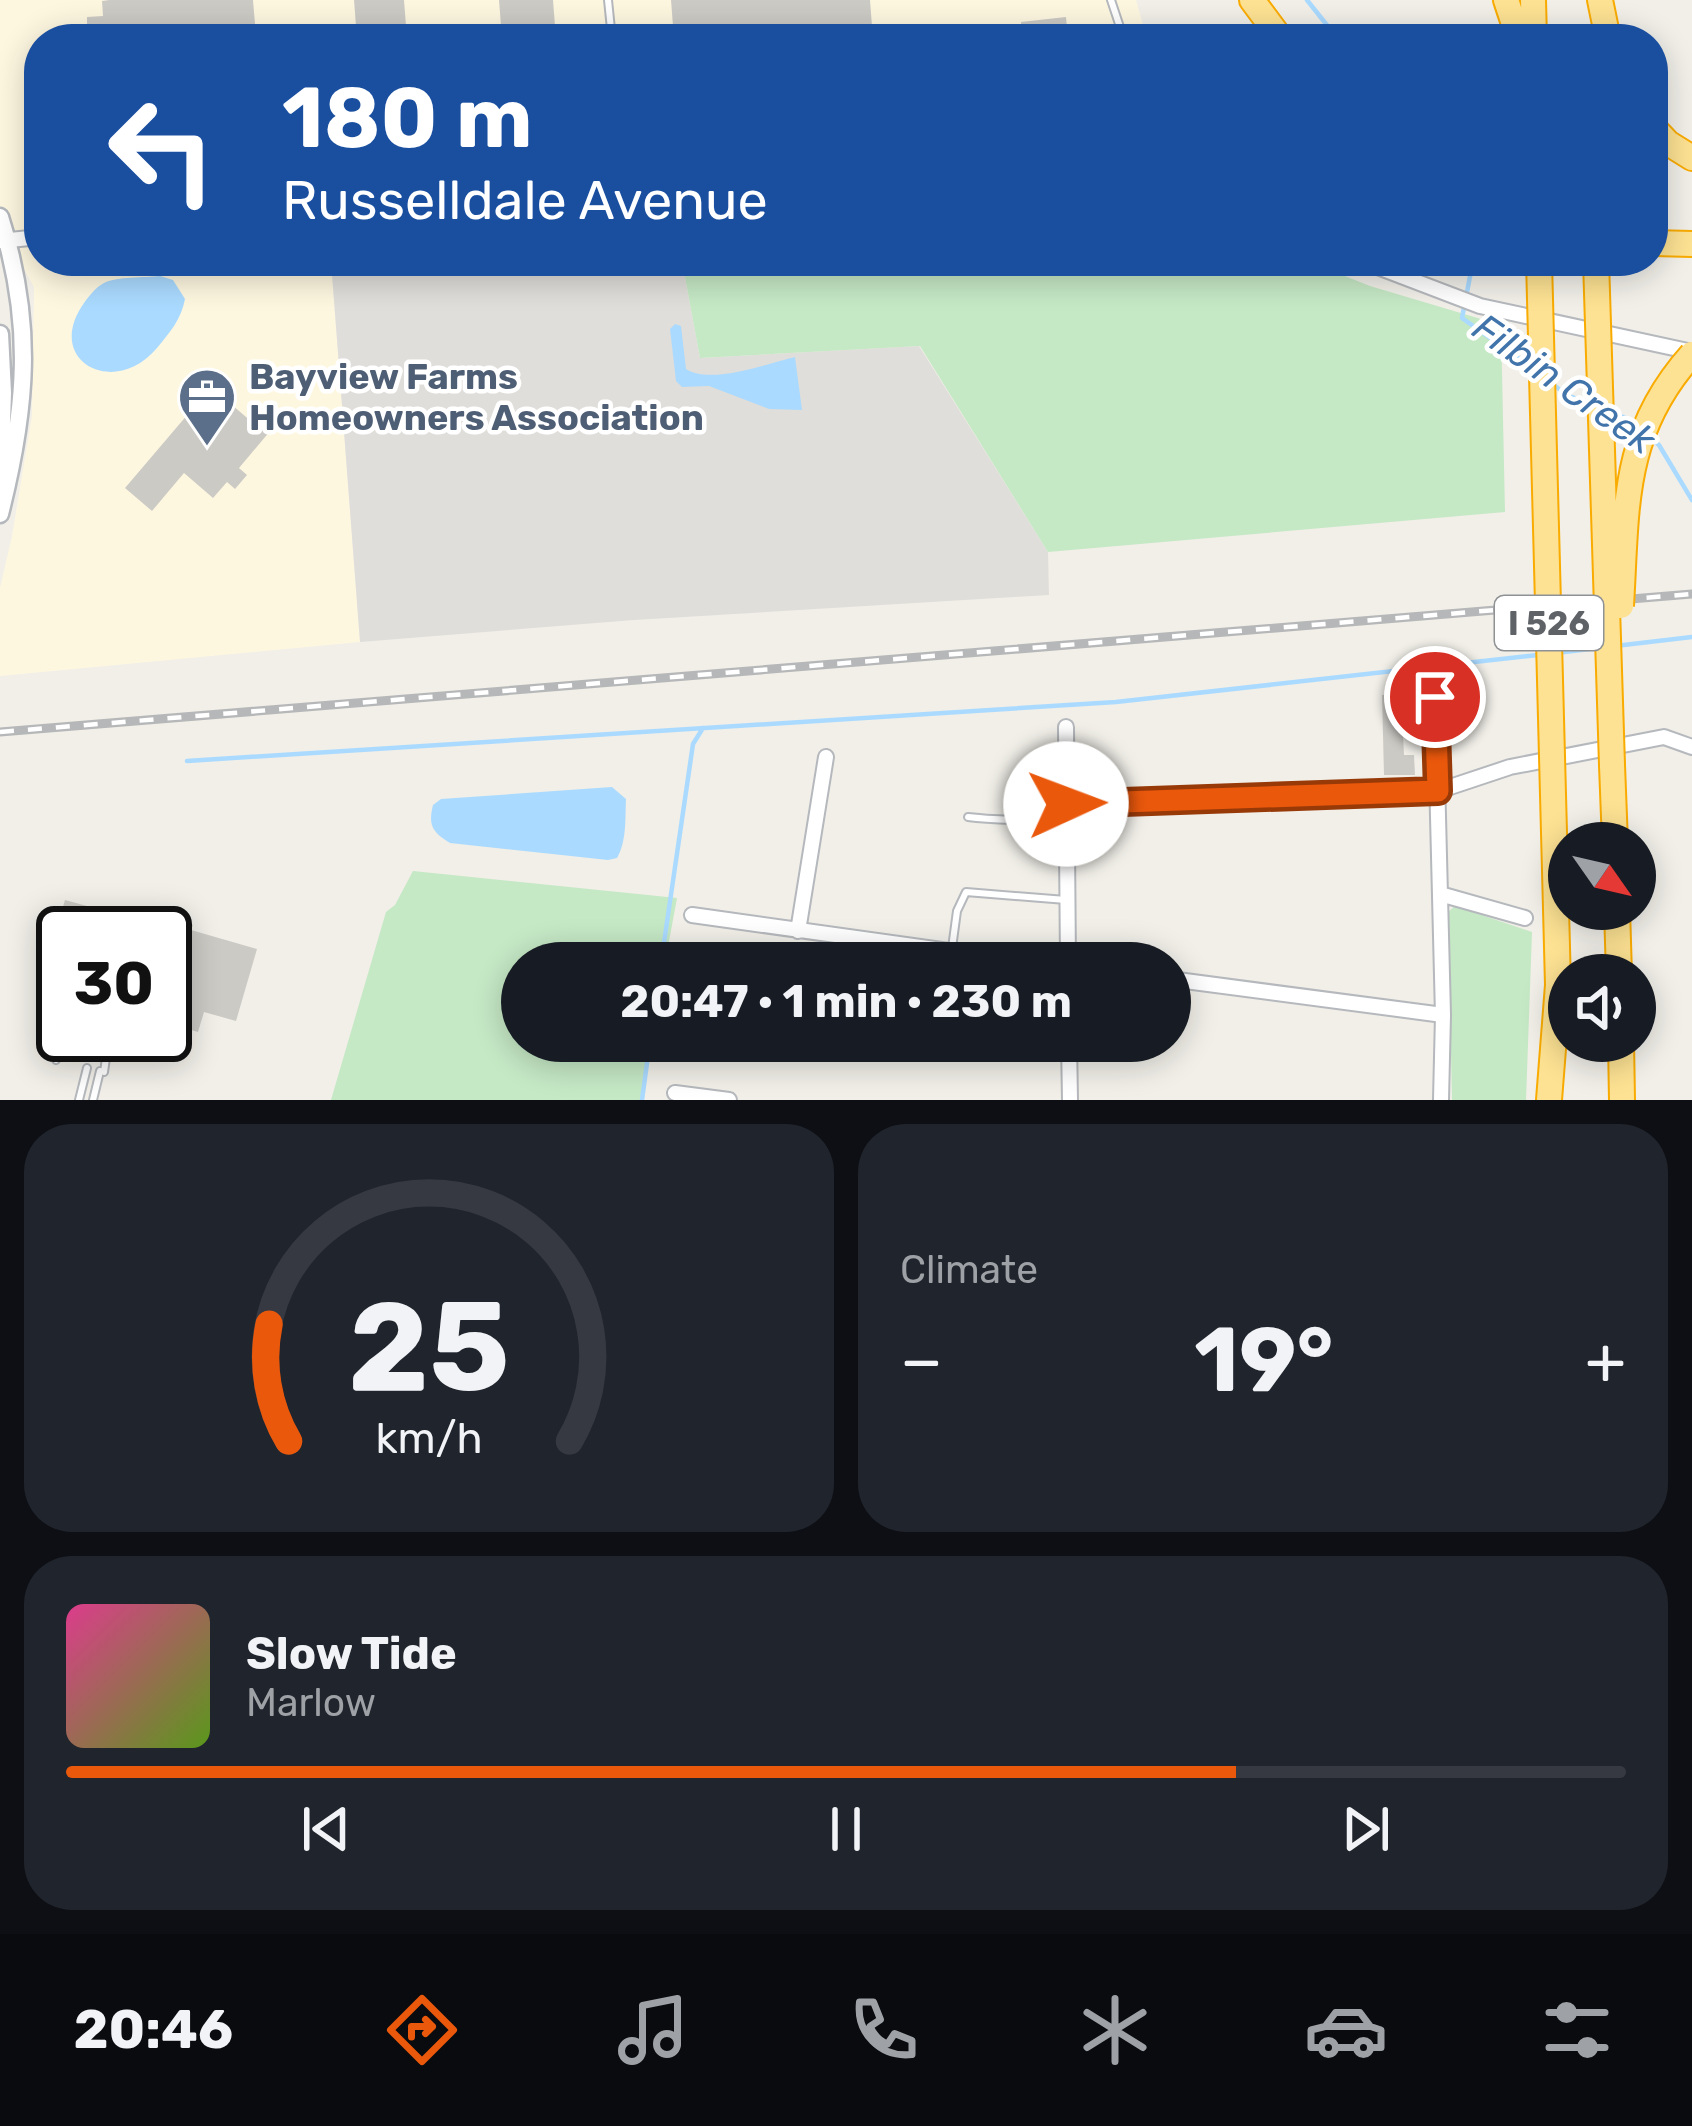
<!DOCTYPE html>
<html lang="en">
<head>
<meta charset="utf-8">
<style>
	body { margin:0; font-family:Rubik,sans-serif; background:#20242c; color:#f1f3f6; height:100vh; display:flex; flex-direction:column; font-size:45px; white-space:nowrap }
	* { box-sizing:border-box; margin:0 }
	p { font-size:39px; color:#9ea1a6 }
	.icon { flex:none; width:66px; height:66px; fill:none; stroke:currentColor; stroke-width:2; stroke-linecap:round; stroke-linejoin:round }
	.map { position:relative; height:1100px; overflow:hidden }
	.details { display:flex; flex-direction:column; gap:24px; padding:24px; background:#0d0f14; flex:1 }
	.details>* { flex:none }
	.guide { position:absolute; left:24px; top:24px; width:1644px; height:252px; border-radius:48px; box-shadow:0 6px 30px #0003; background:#1a4fa0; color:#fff; overflow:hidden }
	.needle { width:78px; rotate:124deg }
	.buttons { position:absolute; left:1548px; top:822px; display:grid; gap:24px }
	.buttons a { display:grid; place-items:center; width:108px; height:108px; border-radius:50%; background:#171b24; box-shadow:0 6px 30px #0003; font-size:60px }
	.speed { position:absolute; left:36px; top:906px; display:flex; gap:24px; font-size:60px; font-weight:700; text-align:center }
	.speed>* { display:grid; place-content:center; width:156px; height:156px; border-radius:50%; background:#171b24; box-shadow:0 6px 30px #0003; line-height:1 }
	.speed .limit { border:6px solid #111; border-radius:18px; background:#fff; color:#111 }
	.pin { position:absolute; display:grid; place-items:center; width:102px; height:102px; color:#fff; margin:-51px; border:6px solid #fff; border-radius:50%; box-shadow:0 3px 12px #0007 }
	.me { position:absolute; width:132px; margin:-66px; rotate:88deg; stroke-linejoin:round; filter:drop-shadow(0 0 9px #0008) }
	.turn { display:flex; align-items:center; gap:42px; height:252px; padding:0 60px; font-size:54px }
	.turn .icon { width:156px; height:156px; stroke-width:2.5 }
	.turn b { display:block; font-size:84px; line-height:102px }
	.big { font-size:90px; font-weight:700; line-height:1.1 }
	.details .tile { flex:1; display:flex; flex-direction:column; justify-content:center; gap:18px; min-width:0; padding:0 42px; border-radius:48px; background:#20242c }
	.details .dial { align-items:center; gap:0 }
	.dial svg { height:312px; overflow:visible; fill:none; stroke:#363941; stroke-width:7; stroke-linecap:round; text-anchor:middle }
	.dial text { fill:#f1f3f6; stroke:none }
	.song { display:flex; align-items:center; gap:36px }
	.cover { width:144px; height:144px; border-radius:18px; background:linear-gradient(135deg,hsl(330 70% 55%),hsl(90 70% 35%)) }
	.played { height:12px; border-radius:6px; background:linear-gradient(90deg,#ea580c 75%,#363941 75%) }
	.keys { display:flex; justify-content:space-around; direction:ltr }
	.heat { display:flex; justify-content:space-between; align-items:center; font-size:66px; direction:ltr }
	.details .tiles { flex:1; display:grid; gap:24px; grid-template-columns:1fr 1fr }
	.tile:last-child { grid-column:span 2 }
	.trip { position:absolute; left:501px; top:942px; width:690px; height:120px; border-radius:60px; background:#171b24; box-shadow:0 6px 30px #0003; font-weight:700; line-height:120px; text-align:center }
	.dock { display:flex; height:192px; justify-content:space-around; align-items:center; background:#090b0e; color:#9ea1a6 }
	.dock .icon { width:84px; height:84px }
	.dock .selected { color:#ea580c }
	.dock b { font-size:54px; color:#f1f3f6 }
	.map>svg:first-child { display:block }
	.commercial { fill:#fef7e0 }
	.industrial { fill:#e0deda }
	.green { fill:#c5e8c5 }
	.water { fill:#aadaff }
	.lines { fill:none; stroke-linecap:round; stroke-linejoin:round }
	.stream { stroke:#aadaff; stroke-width:4.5 }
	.building { fill:#cccac5 }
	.service-casing { stroke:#b5b8bc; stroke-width:10 }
	.minor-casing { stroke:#b5b8bc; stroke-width:18 }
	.tertiary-casing { stroke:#b5b8bc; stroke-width:21 }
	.motorway-casing { stroke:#f9ab00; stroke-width:28 }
	.service { stroke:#fff; stroke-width:6 }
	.minor { stroke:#fff; stroke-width:14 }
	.tertiary { stroke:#fff; stroke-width:16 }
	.motorway { stroke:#fde293; stroke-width:24 }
	.rail-casing { stroke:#b6b7b8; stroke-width:9 }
	.rail { stroke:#fff; stroke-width:4.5; stroke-dasharray:14; stroke-linecap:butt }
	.motorway-bridge-casing { stroke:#f9ab00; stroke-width:28; stroke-linecap:butt }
	.motorway-bridge { stroke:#fde293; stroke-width:24 }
	.route-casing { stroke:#983908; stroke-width:30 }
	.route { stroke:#ea580c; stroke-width:21 }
	.labels { text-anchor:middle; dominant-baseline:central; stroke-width:9; stroke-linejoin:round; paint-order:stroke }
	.shield { fill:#fff; stroke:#8f9295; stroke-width:3 }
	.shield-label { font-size:33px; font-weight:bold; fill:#5f6368 }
	.service-label { font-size:36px; font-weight:bold; fill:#4e5e75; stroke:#fff; text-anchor:start }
	.water-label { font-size:39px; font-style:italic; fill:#4174aa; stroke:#fff }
</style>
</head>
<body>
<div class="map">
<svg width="1692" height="1100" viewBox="0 0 1692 1100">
	<rect width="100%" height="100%" fill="#f1efe8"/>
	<path class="commercial" d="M 0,0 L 1136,0 L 1147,39 L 39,39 L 39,261 L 331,261 L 360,642 L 0,676 L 0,588 L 12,536 L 32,416 L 34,287 L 8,240 L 0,214 Z"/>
	<path class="industrial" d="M 331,261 L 682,261 L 700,358 L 919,346 L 1048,552 L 1049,595 L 634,620 L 360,642 Z"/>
	<path class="green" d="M 682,261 L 1307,261 L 1370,286 L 1501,325 L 1505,512 L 1048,552 L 920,346 L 700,358 Z
		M 413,871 L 677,898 L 665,963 L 522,963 L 522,1041 L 651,1041 L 641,1100 L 331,1100 L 386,912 L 395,905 Z
		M 1455,906 L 1532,932 L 1526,1100 L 1452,1100 L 1448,912 Z"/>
	<path class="water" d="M 160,276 L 173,280 L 185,299 C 181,320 170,332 157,348 C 114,399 43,361 84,303 C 89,296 96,287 104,283 C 118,276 144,278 160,276 Z
		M 675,324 L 681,326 L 686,369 C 711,385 766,364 795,357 L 802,410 L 769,409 L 709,386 L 682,387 L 676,381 L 670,329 Z
		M 612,787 L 626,799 C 625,818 627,841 617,858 L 608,860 L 450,843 C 432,832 428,825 433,805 L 441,799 Z"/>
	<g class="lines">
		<path class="stream" d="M 1307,0 L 1338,39
			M 1473,261 L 1462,318 L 1532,368
			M 1551,383 L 1567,395 L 1593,405
			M 1609,412 L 1626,418 L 1636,426
			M 1649,437 L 1659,445 L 1692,500
			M 1615,646 L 1692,637
			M 1556,653 L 1598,648
			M 187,761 L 1116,702 L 1538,655
			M 661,963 L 693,744 L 703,728
			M 642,1100 L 650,1041"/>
	</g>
	<path class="building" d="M 109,0 L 253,0 L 255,24 L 78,39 L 76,29 L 87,27 L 87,17 L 103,16 L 102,1 Z
		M 354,0 L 404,0 L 407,39 L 357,39 Z
		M 499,0 L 553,0 L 556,39 L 502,39 Z
		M 671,0 L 870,0 L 873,39 L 800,39 L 799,30 L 674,39 Z
		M 1066,17 L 1068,39 L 1022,39 L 1021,22 Z
		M 211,387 L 259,428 L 273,411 L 281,418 L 239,468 L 247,475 L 235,489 L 227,482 L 213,498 L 184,473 L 152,511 L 125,488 Z
		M 1412,694 L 1414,714 L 1402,714 L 1404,755 L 1414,755 L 1415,775 L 1384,775 L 1382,695 Z
		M 65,900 L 142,921 L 144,911 L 193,925 L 191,930 L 257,949 L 236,1021 L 204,1012 L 198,1032 L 188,1029 L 183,1046 L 165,1041 L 165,933 L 63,933 L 63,1018 L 36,1010 L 53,949 L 44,946 L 49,928 L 56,930 Z"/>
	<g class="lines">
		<defs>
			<path id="service" d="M 608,0 L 612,39
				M 1111,0 L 1124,39
				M 968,817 C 1001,821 1033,819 1065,824
				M 952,948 L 957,911 L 966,892 L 1066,900
				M 56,1060 L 64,1044 L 79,1040 L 102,1047 L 106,1058 L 104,1072
				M 79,1100 L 87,1068
				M 93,1100 L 100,1071"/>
			<path id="minor" d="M 0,241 L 39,237
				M 1362,261 L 1480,306 L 1692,352
				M 1435,697 L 1443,1015 L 1441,1100
				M 1066,727 L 1068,963
				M 1066,804 L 1438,791 L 1510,767 L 1664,737 L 1692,747
				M 1440,894 L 1525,918
				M 692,915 L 1035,963
				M 798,931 L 826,757
				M 1170,979 L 1443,1015
				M 1069,1041 L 1070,1100
				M 675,1093 L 729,1100"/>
			<path id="tertiary" d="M 0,217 C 34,323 27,407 0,514
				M 0,334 L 3,393 L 0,476"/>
			<path id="motorway" d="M 1252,0 L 1281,39
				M 1506,0 L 1519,39
				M 1533,0 L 1534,39
				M 1600,0 L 1608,39
				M 1653,127 L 1668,143 L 1692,158
				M 1653,243 L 1692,244
				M 1612,765 L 1615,843
				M 1617,909 L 1619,975
				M 1621,1041 L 1622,1100
				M 1549,1100 L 1558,985"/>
		</defs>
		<use href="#service" class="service-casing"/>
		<use href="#minor" class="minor-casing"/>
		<use href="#tertiary" class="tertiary-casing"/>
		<use href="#motorway" class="motorway-casing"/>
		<use href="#service" class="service"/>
		<use href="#minor" class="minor"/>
		<use href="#tertiary" class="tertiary"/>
		<use href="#motorway" class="motorway"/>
		<defs>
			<path id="rail" d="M 0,732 L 1692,594"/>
		</defs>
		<use href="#rail" class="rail-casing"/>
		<use href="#rail" class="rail"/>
		<defs>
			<path id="motorway-bridge" d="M 1539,261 L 1558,985
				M 1596,261 L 1612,765
				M 1621,606 C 1627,507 1621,433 1692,354"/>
		</defs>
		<use href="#motorway-bridge" class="motorway-bridge-casing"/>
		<use href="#motorway-bridge" class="motorway-bridge"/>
	</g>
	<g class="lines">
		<defs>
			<path id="route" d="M 1066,804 L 1438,791 L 1435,697"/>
		</defs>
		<use href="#route" class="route-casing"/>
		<use href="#route" class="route"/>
	</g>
	<defs>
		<symbol id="office-pin" viewBox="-11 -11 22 30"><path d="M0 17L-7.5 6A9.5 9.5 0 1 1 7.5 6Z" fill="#5c6f8a" stroke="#fff"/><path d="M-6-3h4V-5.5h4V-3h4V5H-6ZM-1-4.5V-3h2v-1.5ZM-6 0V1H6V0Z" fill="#fff"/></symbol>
	</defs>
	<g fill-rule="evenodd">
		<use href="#office-pin" x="174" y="364" width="66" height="90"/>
	</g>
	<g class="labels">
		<rect class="shield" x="1495" y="596" width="108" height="54" rx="9"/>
		<g class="shield-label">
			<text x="1549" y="623">I 526</text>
		</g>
		<g class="service-label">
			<text x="249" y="376">Bayview Farms<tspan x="249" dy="41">Homeowners Association</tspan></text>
		</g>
		<g class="water-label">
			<text transform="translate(1564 384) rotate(35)">Filbin Creek</text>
		</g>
	</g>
</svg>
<div class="buttons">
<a><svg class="needle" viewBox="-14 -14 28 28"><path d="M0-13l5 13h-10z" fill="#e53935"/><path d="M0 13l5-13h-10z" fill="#9ea1a6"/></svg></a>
<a><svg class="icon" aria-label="sound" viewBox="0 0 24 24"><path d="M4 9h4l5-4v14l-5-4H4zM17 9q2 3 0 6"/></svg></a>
</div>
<div class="speed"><div class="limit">30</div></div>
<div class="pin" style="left:1435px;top:697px;background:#d93025"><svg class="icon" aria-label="arrive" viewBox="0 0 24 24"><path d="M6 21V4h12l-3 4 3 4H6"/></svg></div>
<svg class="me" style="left:1066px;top:804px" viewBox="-20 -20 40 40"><circle r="19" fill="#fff"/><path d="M0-13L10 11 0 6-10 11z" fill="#ea580c"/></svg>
<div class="trip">20:47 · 1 min · 230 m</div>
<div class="guide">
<div class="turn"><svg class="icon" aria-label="left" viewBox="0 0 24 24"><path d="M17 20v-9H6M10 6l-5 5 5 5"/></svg><div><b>180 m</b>Russelldale Avenue</div></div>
</div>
</div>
<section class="details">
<div class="tiles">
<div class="tile dial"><svg viewBox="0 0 100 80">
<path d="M14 69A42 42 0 1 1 86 69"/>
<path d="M14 69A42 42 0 0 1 9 39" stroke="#ea580c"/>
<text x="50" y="56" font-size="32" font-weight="700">25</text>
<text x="50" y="72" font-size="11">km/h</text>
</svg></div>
<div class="tile"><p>Climate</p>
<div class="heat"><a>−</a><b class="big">19°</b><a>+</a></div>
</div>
<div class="tile">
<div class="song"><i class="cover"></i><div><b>Slow Tide</b><p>Marlow</p></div></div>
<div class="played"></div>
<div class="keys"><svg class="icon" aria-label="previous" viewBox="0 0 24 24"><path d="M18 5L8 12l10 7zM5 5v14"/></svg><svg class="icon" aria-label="pause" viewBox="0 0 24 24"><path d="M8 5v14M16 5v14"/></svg><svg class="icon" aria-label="next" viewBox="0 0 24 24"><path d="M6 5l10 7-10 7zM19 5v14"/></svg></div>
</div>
</div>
</section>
<nav class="dock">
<b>20:46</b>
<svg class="icon selected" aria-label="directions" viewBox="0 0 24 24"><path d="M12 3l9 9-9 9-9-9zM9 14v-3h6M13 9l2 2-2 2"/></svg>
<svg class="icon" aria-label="music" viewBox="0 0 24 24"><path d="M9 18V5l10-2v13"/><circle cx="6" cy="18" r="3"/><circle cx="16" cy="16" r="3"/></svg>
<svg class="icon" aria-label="phone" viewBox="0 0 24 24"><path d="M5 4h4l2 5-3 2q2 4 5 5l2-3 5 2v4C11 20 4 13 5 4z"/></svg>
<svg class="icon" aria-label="climate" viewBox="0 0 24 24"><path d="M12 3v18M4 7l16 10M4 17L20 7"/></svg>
<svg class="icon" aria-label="car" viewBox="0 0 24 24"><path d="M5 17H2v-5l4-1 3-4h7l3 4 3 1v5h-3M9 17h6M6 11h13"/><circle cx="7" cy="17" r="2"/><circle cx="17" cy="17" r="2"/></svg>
<svg class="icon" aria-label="filters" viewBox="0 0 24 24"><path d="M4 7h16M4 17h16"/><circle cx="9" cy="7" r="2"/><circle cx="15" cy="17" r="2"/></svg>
</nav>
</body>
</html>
